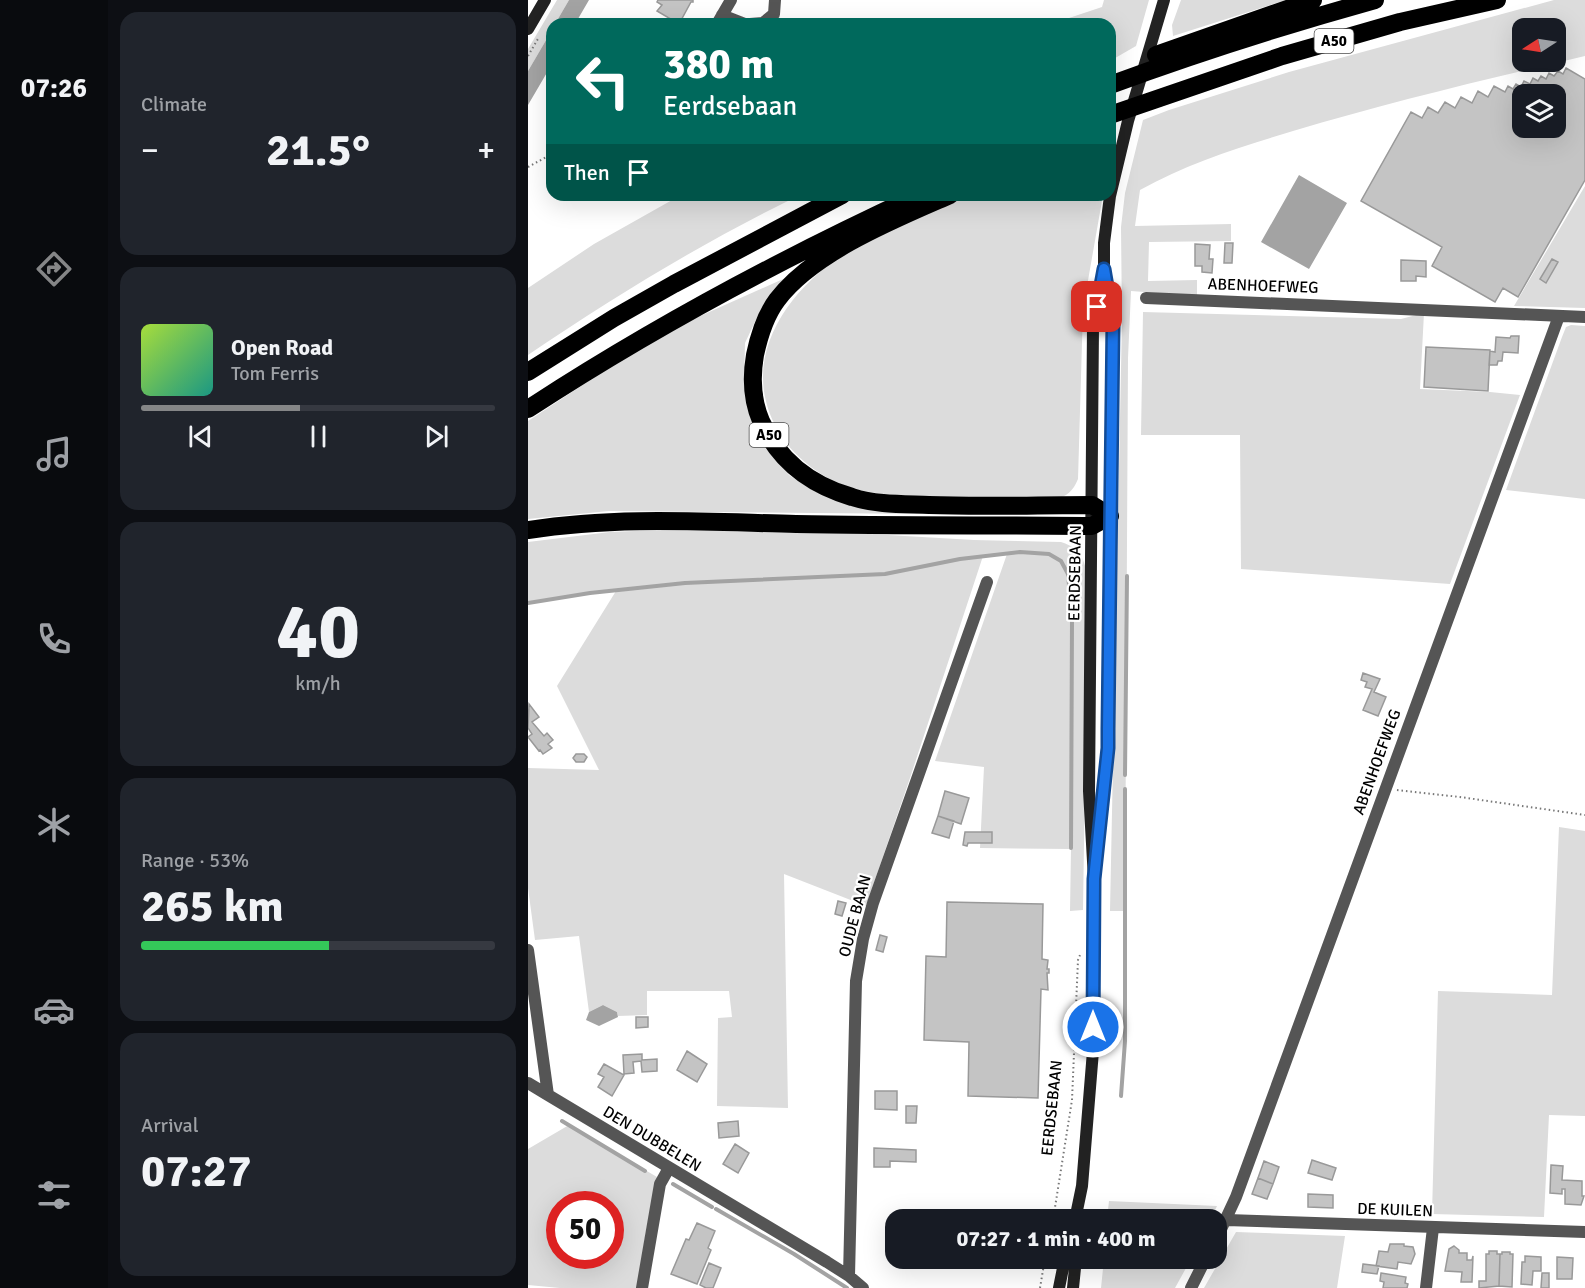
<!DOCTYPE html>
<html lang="en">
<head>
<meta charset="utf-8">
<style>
	body { margin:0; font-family:Signika,sans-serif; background:#20242c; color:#f1f3f6; height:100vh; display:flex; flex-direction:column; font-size:22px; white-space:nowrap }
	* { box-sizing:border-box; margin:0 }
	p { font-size:20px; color:#9ea1a6 }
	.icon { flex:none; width:33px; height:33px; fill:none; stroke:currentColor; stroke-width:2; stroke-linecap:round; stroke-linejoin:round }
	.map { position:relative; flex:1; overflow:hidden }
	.panel { display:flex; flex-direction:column; gap:12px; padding:12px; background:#0d0f14; width:420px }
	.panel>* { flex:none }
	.top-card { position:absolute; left:18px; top:18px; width:570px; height:183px; border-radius:18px; box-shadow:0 6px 24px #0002; background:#00695c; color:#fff; overflow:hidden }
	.needle { width:39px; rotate:258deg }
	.fabs { position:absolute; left:984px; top:18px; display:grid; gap:12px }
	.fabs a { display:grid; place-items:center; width:54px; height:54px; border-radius:12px; background:#171b24; box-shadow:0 6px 24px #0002; font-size:30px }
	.speed { position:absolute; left:18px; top:1191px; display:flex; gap:12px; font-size:30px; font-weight:700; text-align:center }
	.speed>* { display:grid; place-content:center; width:78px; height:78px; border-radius:50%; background:#171b24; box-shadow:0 6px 24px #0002; line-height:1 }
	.speed .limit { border:9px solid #d22; background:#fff; color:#111 }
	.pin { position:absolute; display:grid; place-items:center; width:51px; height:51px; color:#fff; margin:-26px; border-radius:12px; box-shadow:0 3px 9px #0006 }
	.me { position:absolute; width:66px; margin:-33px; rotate:0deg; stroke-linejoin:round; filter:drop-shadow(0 0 4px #0008) }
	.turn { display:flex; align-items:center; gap:21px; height:126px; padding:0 18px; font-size:27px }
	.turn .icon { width:78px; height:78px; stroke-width:2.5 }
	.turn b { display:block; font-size:42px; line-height:51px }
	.then { display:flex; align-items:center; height:57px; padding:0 18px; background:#0003; gap:12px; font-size:22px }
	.big { font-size:45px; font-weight:800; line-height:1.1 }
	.panel .tile { flex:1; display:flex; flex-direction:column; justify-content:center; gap:9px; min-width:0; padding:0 21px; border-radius:18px; background:#20242c }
	.panel .dial { align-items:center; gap:0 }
	.dial b { font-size:78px; line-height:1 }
	.song { display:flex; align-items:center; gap:18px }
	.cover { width:72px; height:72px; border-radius:9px; background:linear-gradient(135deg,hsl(80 70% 55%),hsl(170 70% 35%)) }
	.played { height:6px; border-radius:3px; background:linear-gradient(90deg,#858687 45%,#363941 45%) }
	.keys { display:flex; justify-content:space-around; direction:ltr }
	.heat { display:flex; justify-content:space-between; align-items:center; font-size:33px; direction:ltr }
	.charge { height:9px; border-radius:4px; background:linear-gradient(90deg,#34c759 53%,#363941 0) }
	.trip { position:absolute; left:357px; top:1209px; width:342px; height:60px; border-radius:18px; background:#171b24; box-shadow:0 6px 24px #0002; font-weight:800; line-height:60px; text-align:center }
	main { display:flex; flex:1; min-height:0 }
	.tab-bar { display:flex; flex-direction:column; width:108px; justify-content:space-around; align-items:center; background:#090b0e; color:#9ea1a6 }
	.tab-bar .icon { width:42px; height:42px }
	.tab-bar .selected { color:#858687 }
	.tab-bar b { font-size:27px; color:#f1f3f6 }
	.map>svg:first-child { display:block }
	.green { fill:#dcdcdc; fill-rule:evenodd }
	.water { fill:#a3a3a3 }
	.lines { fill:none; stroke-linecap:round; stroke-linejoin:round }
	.stream { stroke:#a3a3a3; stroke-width:4 }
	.building { fill:#c4c4c4; stroke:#999; stroke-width:1.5; fill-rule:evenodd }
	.path { stroke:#777; stroke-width:2; stroke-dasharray:1.5 3; stroke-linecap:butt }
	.street { stroke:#555; stroke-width:12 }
	.secondary { stroke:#222; stroke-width:12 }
	.highway { stroke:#000; stroke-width:18 }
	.route-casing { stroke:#114b97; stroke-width:15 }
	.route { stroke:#1a73e8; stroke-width:10 }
	.labels { text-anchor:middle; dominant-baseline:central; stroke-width:4.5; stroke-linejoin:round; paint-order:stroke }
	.shield { fill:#fff; stroke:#4c4c4c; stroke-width:1.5 }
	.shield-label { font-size:15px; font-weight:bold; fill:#000 }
	.street-label { font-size:16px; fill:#000; stroke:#fff }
</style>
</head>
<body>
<main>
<nav class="tab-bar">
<b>07:26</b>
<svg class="icon selected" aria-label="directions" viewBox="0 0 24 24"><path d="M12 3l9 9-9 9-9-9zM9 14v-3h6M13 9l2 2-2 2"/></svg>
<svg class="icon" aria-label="music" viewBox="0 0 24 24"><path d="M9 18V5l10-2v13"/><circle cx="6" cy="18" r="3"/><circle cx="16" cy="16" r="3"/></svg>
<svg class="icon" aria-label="phone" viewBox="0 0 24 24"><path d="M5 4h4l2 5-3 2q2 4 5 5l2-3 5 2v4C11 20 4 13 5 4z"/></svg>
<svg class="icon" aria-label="climate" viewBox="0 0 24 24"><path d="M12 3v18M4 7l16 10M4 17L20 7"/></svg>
<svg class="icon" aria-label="car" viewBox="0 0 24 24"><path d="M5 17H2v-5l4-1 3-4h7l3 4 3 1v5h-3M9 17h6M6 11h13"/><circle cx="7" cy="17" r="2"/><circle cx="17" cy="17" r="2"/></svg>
<svg class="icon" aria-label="filters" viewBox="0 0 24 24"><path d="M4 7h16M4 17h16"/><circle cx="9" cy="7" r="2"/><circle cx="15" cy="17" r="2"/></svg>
</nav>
<section class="panel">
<div class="tile"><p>Climate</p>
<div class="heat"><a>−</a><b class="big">21.5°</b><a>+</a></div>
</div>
<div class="tile">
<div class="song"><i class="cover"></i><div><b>Open Road</b><p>Tom Ferris</p></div></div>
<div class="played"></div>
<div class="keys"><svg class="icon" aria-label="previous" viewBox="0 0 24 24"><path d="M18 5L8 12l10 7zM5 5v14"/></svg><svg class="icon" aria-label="pause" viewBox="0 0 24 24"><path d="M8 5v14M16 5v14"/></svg><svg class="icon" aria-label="next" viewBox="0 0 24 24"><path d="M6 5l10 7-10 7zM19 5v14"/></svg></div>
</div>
<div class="tile dial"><b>40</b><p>km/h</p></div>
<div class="tile"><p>Range · 53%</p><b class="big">265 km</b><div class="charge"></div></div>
<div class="tile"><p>Arrival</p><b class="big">07:27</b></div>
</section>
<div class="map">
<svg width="1057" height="1288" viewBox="0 0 1057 1288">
	<rect width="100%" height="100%" fill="#fff"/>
	<path class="green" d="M 29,0 L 41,0 L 27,24 L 24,24 L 24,30 L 0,71 L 0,49 Z
		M 576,0 L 621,0 L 608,46 L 582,61 L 582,24 L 523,24 L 574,7 Z
		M 653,0 L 758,0 L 645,36 L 644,25 Z
		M 1026,0 L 1057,0 L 1057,56 C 959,79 861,102 765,131 C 713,147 660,163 612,190 L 607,226 L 703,224 L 703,241 L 621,242 L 620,281 L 669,280 L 669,296 L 603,291 L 600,358 L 597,911 L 582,911 L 594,320 L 593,227 L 597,193 L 615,120 L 641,110 L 761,72 ZM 994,28 L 1028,28 L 1028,62 L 994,62 Z
		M 1057,186 L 1057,308 L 986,306 Z
		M 153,195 L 272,195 C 177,241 87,296 0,355 L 0,288 L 66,244 Z
		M 430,195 L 575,195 L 555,309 L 550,479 C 545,491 539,497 526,499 C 490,498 453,498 417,497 C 388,496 358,496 331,490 C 296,481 263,457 247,425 C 210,353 265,285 324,248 C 334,241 346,237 357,231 C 381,219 406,207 430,195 Z
		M 264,275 L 233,309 L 217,343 L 216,385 L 241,450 L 261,475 L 286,491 L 312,501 L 395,514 L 81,511 L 0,519 L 0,421 L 132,334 Z
		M 615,312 L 873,319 L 896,313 L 892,389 L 962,392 L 992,395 L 922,584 L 713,569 L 712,435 L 613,435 Z
		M 1043,325 L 1057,326 L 1057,499 L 978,490 L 1034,337 L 1038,327 Z
		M 131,530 L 325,533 L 446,540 L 533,542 C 554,549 554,557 560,575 L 555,910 L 542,911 L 543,849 L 452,848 L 456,767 L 407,761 L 479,554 L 455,556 L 382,778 L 338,906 L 256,874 L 260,1108 L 189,1106 L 190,1018 L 204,1017 L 201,991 L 119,991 L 119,1015 L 90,1016 L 89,1012 L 75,1005 L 61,1012 L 51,936 L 7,940 L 0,888 L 0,768 L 71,770 L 29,686 L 88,591 L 0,602 L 0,542 L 82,532 Z
		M 1031,827 L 1057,831 L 1057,1116 L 1021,1115 L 1016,1217 L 904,1214 L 910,991 L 1024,995 Z
		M 41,1125 L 129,1177 L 118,1231 L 109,1288 L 32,1288 L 0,1285 L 0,1149 ZM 32,1204 L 82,1204 L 82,1256 L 32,1256 Z
		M 581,1201 L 689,1206 L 683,1219 L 579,1219 Z
		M 708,1232 L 817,1236 L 809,1288 L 676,1288 Z
		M 576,1259 L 576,1258 L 663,1259 L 647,1288 L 573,1288 Z"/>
	<path class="water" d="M 41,0 L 61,0 L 47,24 L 27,24 Z
		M 24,30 L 24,64 L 0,105 L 0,71 Z
		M 771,175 L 819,203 L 781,269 L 733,242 Z
		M 75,1005 L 89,1012 L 90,1017 L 71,1026 L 58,1020 L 61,1012 Z"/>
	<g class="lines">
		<path class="stream" d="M 0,603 L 62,593 L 157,583 L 357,574 L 432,559 L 492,552 L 521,554 L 533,561 L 540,574 L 544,619 L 543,848
			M 597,775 L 599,576
			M 593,1096 L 597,1041 L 597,789
			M 34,1121 L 117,1171
			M 145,1184 L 184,1207
			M 188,1209 L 266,1254 L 319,1288"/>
	</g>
	<path class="building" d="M 130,0 L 165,0 L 165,2 L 163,2 L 151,24 L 129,11 L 134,5 L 129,2 Z
		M 1038,68 L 1057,79 L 1057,180 L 990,297 L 975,288 L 967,302 L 904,266 L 914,247 L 833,201 L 883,112 L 894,118 L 900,107 L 910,113 L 917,102 L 927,108 L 933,97 L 944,103 L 950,91 L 960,97 L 966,86 L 977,92 L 980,86 L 985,89 L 988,84 L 993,87 L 996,81 L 1002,84 L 1005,78 L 1010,81 L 1013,76 L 1018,79 L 1021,73 L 1026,76 L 1030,71 L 1035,74 ZM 994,94 L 1028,94 L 1028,128 L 994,128 Z
		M 697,243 L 705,243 L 704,263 L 696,263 Z
		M 667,244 L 682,245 L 681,259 L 685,259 L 684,273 L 674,272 L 674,266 L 667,266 Z
		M 1024,259 L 1030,262 L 1018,283 L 1012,279 Z
		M 873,260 L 898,261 L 898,277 L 888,276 L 888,281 L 873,281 Z
		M 983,336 L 991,336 L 990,353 L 975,352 L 974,361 L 970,361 L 969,365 L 961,365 L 962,351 L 967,352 L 968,337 L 982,338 Z
		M 898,347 L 962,350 L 960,391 L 896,387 Z
		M 835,673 L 852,679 L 846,692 L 858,697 L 850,716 L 835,710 L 844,689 L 837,687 L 839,682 L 833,680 Z
		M 1,704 L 11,717 L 4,722 L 16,736 L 19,733 L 25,740 L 20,744 L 24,748 L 15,754 L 12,750 L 11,751 L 0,737 L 4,734 L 0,728 Z
		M 48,754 L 56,754 L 59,757 L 56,762 L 48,762 L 45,758 Z
		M 417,791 L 441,798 L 433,824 L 410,816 Z
		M 410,816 L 426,821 L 421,838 L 404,833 Z
		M 437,832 L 464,832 L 464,843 L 440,843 L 439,846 L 435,845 Z
		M 310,901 L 318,903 L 314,916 L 307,914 Z
		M 419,902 L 515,904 L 514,959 L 520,960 L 519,969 L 521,969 L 521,973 L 519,973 L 520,990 L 513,989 L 510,1098 L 440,1096 L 441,1042 L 396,1040 L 398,956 L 418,957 Z
		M 352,935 L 359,937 L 355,952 L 348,950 Z
		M 108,1017 L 120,1017 L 120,1027 L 108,1028 Z
		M 159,1051 L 179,1064 L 169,1082 L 149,1070 Z
		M 114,1054 L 114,1060 L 129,1059 L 129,1071 L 114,1072 L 113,1061 L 105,1062 L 106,1073 L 96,1074 L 95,1055 Z
		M 76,1064 L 96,1075 L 84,1096 L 70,1087 L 76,1077 L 70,1074 Z
		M 347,1091 L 369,1091 L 369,1110 L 347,1109 Z
		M 378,1106 L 389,1106 L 388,1123 L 378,1123 Z
		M 210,1121 L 211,1136 L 191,1138 L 190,1123 Z
		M 207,1144 L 221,1153 L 210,1173 L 195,1164 Z
		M 346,1148 L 388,1150 L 388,1162 L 362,1161 L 362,1167 L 346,1167 Z
		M 784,1160 L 808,1168 L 804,1180 L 780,1173 Z
		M 736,1161 L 751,1167 L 745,1184 L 730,1178 Z
		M 1023,1165 L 1035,1166 L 1034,1180 L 1054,1181 L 1054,1196 L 1056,1196 L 1053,1205 L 1037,1204 L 1037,1189 L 1034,1189 L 1034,1194 L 1022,1193 Z
		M 730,1178 L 745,1184 L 739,1199 L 724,1194 Z
		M 780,1194 L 805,1195 L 805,1208 L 780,1207 Z
		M 169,1223 L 187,1231 L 180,1248 L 183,1250 L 169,1284 L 143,1274 L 158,1239 L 161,1240 Z
		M 862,1244 L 876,1244 L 876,1246 L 885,1247 L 887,1254 L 883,1264 L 870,1262 L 869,1269 L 848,1266 L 851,1251 L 860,1252 Z
		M 926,1246 L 931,1250 L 931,1253 L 939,1253 L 939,1260 L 944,1260 L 945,1256 L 944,1282 L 933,1282 L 934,1272 L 917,1271 L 921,1249 Z
		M 961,1251 L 969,1251 L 969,1254 L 972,1254 L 971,1286 L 951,1288 L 951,1281 L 958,1281 L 958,1254 L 961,1254 Z
		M 974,1252 L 982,1252 L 982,1254 L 985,1254 L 984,1287 L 971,1286 L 972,1254 L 974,1254 Z
		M 997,1256 L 1013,1257 L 1013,1271 L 1005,1271 L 1004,1285 L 993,1284 L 994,1262 L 997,1262 Z
		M 1029,1257 L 1045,1258 L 1044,1279 L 1029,1279 Z
		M 181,1263 L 193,1268 L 185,1288 L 178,1288 L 172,1285 Z
		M 835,1264 L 851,1266 L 849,1274 L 834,1272 Z
		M 853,1273 L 878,1277 L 877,1283 L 880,1284 L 879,1288 L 855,1288 L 856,1282 L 852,1281 Z
		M 1014,1273 L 1021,1273 L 1021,1288 L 1013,1288 Z"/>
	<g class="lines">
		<path class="path" d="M 0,56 L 11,37
			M 0,167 L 24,154
			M 869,790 L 932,797 L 1057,815
			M 525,1220 L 544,1100 L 550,960 L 552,955
			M 512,1288 L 517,1258"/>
		<path class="street" d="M 194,15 L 217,24
			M 189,24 L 203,0
			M 222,24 L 235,23 L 246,14 L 247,0
			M 618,298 L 1057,317
			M 0,950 L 20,1095 L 299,1262 L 321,1276 L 335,1288
			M 0,1083 L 20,1095
			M 699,1220 L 1057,1232
			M 688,1240 L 708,1197 L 1031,316
			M 321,1276 L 328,981 L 335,939 L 345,903 L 459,582
			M 114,1288 L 132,1184 L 141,1168
			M 663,1288 L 678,1258
			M 898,1288 L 905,1228"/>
		<path class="secondary" d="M 0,29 L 17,0
			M 570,842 L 580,748 L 585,322 L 577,279
			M 547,1220 L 554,1186 L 565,1051 L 566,879 L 561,791 L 565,326 L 576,269 L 576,243 L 582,196 L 600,121 L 636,0
			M 531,1288 L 537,1258
			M 545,1288 L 548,1258"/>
		<path class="highway" d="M 628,55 L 785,0
			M 582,85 C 669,53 757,25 847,0
			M 582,115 L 754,56 L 872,22 L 969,0
			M 0,372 L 86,318 L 146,284 L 314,195
			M 0,409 C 124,328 253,259 387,197
			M 0,530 C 89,516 179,522 268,524 C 367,526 465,525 564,526 L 582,516 L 564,505 C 510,505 455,507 401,505 C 375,504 349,505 324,497 C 283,485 251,462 233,421 C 224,400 223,378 227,355 C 231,336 237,316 249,300 C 285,252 367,219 422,195"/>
	</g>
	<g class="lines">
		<defs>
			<path id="route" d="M 565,1027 L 566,879 L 580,748 L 580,729 L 585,322 L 576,269 L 569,307"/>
		</defs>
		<use href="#route" class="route-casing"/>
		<use href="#route" class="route"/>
	</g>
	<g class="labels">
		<g class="shield">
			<rect x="786.5" y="29" width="39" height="24" rx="4.5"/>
			<rect x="221.5" y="423" width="39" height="24" rx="4.5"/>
		</g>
		<g class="shield-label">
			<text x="806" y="41">A50</text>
			<text x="241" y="435">A50</text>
		</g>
		<g class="street-label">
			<text transform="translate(735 286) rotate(2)">ABENHOEFWEG</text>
			<text transform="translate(547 573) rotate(-89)">EERDSEBAAN</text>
			<text transform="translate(849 762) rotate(-70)">ABENHOEFWEG</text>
			<text transform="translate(327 916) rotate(-75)">OUDE BAAN</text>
			<text transform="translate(524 1108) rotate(-84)">EERDSEBAAN</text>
			<text transform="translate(124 1139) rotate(31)">DEN DUBBELEN</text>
			<text transform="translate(867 1210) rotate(2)">DE KUILEN</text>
		</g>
	</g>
</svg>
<div class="fabs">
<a><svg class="needle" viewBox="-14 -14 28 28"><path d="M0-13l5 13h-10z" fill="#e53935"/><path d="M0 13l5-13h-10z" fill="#9ea1a6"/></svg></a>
<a><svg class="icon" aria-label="layers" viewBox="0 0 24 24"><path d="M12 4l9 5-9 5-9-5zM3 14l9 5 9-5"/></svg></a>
</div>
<div class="speed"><div class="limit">50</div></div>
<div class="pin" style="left:569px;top:307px;background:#d93025"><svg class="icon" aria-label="arrive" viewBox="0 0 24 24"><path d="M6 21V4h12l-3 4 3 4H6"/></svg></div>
<svg class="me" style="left:565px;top:1027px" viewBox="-20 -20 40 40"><circle r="17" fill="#1a73e8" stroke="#fff" stroke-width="3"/><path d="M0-11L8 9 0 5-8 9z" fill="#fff"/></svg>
<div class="trip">07:27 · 1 min · 400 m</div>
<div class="top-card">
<div class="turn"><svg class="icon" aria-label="left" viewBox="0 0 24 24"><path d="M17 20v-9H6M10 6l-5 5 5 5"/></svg><div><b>380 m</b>Eerdsebaan</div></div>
<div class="then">Then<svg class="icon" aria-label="arrive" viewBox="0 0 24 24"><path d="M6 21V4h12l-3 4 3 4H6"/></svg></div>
</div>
</div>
</main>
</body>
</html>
